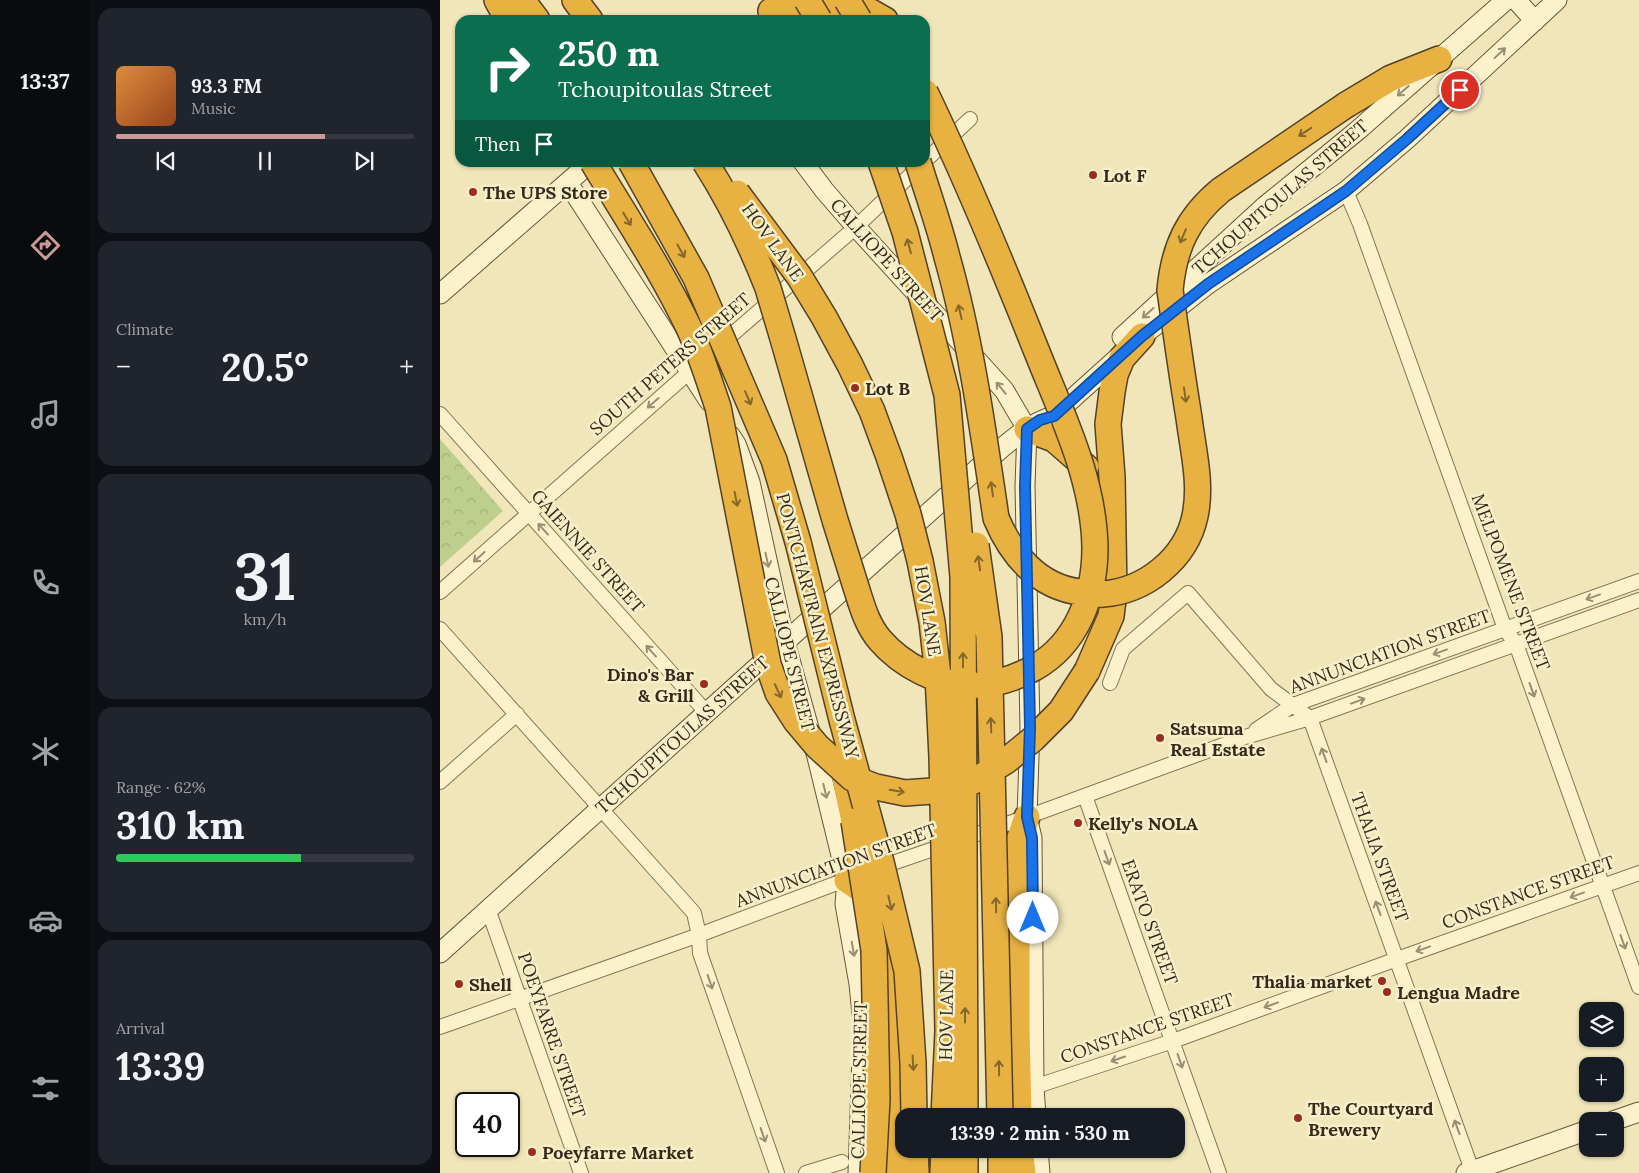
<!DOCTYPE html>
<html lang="en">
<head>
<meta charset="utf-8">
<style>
	body { margin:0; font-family:Lora,serif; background:#20242c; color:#f1f3f6; height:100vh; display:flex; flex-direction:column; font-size:19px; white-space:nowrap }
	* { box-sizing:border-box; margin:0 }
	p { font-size:16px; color:#9ea1a6 }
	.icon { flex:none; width:28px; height:28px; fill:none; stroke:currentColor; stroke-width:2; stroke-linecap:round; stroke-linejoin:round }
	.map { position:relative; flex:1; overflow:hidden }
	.panel { display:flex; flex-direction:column; gap:8px; padding:8px; background:#0d0f14; width:350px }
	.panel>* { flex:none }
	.top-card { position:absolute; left:15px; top:15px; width:475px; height:152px; border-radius:15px; box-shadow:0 1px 4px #0004; background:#0b6e4f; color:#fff; overflow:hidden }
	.fabs { position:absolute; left:1139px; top:1002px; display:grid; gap:10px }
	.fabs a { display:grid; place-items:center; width:45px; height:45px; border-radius:10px; background:#171b24; box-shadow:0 1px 4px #0004; font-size:25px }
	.speed { position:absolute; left:15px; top:1092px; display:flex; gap:10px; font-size:25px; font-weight:700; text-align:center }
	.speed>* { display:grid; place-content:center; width:65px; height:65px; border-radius:50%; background:#171b24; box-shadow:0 1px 4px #0004; line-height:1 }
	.speed .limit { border:2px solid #111; border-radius:8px; background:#fff; color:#111 }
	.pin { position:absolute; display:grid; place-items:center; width:42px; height:42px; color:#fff; margin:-21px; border:2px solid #fff; border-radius:50%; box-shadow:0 1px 5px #0007 }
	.me { position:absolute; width:55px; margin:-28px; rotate:0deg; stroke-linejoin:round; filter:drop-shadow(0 0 4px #0008) }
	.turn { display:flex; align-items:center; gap:18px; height:105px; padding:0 20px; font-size:22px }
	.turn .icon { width:65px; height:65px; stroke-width:2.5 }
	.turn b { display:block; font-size:35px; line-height:42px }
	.then { display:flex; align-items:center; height:48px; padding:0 20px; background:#0003; gap:10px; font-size:19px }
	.big { font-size:38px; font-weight:700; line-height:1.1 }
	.panel .widget { flex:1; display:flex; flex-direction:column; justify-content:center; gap:8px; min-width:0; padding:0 18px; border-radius:15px; background:#20242c }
	.panel .dial { align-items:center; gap:0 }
	.dial b { font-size:65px; line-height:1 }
	.song { display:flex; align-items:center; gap:15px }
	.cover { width:60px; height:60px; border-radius:8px; background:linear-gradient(135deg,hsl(30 70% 55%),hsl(20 70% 35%)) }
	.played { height:5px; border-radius:2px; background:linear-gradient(90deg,#c99a96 70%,#363941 70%) }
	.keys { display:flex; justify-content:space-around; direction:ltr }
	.heat { display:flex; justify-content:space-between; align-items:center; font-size:28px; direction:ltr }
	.charge { height:8px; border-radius:4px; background:linear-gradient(90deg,#34c759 62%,#363941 0) }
	.trip { position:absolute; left:455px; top:1108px; width:290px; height:50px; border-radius:15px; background:#171b24; box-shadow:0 1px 4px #0004; font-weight:700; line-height:50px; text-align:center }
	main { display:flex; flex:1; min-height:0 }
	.tab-bar { display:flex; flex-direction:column; width:90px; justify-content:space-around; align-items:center; background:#090b0e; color:#9ea1a6 }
	.tab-bar .icon { width:35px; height:35px }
	.tab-bar .active { color:#c99a96 }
	.tab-bar b { font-size:22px; color:#f1f3f6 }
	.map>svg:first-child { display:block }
	.forest { fill:url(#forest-crowns) }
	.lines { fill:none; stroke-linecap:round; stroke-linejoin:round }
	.street-casing { stroke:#877553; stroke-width:16 }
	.secondary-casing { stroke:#685537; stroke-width:21 }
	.highway-casing { stroke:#544228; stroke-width:28 }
	.street { stroke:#fbf2cc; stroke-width:14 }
	.secondary { stroke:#fbf2cc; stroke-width:19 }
	.highway { stroke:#e7b242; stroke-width:25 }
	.highway-bridge-casing { stroke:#544228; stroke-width:28; stroke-linecap:butt }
	.highway-bridge { stroke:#e7b242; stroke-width:25 }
	.oneway { stroke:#988e72 }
	.oneway2 { stroke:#85672b }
	.route-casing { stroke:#114b97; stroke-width:12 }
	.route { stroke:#1a73e8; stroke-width:9 }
	.poi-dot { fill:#992e20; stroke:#f7efc9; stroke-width:2 }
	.labels { text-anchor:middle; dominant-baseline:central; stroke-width:5; stroke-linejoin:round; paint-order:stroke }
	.poi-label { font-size:18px; font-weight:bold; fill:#352a19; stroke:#f7efc9; text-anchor:start }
	.street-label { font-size:18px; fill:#352a19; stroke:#f7efc9 }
</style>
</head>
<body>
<main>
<nav class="tab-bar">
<b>13:37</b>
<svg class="icon active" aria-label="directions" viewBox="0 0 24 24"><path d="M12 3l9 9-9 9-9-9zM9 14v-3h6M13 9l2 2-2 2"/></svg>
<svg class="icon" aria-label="music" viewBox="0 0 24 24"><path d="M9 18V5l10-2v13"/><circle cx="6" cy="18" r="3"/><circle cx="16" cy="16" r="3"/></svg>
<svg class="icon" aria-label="phone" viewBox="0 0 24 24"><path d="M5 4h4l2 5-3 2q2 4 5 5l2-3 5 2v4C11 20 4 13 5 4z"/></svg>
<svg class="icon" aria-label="climate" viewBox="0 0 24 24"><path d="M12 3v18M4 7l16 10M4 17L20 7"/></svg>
<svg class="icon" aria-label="car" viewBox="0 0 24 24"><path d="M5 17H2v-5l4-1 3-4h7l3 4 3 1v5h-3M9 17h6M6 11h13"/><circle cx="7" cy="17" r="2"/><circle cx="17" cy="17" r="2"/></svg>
<svg class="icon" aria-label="filters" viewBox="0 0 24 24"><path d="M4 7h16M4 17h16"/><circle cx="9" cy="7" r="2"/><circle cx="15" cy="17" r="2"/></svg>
</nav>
<section class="panel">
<div class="widget">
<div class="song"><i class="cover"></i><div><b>93.3 FM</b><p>Music</p></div></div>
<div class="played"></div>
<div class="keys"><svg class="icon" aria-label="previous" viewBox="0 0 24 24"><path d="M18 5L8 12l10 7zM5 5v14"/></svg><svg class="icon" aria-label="pause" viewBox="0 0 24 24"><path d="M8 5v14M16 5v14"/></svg><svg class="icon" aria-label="next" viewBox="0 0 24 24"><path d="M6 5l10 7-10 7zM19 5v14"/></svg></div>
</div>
<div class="widget"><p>Climate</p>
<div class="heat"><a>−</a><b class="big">20.5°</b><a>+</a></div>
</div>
<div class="widget dial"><b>31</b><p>km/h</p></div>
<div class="widget"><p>Range · 62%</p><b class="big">310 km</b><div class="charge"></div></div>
<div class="widget"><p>Arrival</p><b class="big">13:39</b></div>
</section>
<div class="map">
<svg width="1199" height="1173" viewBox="0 0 1199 1173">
	<defs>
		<pattern id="forest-crowns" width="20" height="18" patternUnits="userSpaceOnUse" patternTransform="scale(1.25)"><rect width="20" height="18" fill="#bece8d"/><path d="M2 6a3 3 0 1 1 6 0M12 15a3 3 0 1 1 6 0" fill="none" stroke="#a4b179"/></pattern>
	</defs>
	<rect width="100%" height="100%" fill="#f0e6b9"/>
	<path class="forest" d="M 0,439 L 63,511 L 0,567 Z"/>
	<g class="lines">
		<defs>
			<path id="street" d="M 485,161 L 530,119
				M 906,191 L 920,224 L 1065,629 L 1076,644 L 1199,987
				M 280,345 L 416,227 L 482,164
				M 0,414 L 267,713
				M 0,592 L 256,366
				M 0,629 L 254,913 L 259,935 L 260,953 L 337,1173
				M 670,683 L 683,649 L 748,593 L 831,689 L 870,718 L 1033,1173
				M 816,730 L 853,705 L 1199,581
				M 0,782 L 77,714
				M 645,796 L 779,1173
				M 438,868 L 587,817 L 805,737 L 870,718 L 1199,600
				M 48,909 L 141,1173
				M 0,1027 L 259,935 L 413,877
				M 594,1087 L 733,1041 L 957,959 L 1199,873
				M 366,1173 L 402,1162"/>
			<path id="secondary" d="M 1076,0 L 1095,21
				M 363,162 L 384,190 L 416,227 L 564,390 L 587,429 L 585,486 L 590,727 L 587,817 L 592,838 L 594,1087 L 596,1116
				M 128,183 L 269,401
				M 0,294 L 151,162
				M 682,337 L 825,206 L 917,131 L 1066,0
				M 290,435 L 296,444 L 310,482 L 345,642 L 377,757 L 407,880 L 405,904 L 419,984 L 423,1024 L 418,1173
				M 0,953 L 537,469 C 561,450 584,425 613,416 L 702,336 L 768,284 L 906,191 L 967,139 L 1117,0
				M 1173,1121 L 1199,1112
				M 598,1149 L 600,1173
				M 1026,1173 L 1148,1130"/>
			<path id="highway" d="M 57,0 L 68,20
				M 82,0 L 97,20
				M 135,0 L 150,20
				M 331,11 L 356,3 L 379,4 L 431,12 L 445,20
				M 906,105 L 951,78 L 999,59
				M 587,429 L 614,439 L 646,467
				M 647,671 L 671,616 L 674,592 L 672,477 L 668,424 L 672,392 L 675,375 L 682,358 L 702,336
				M 402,758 L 402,765 L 414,821
				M 407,880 L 430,896 L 442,934 L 450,976 L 453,1173
				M 579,1116 L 577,1030 L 577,846 L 587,817
				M 475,1149 L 476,1173
				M 525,1149 L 525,1173
				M 561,1149 L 561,1173
				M 580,1149 L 583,1173
				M 503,1173 L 504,1149"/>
		</defs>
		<use href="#street" class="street-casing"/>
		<use href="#secondary" class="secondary-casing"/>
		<use href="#highway" class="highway-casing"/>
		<use href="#street" class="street"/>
		<use href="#secondary" class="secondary"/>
		<use href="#highway" class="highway"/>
		<defs>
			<path id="highway-bridge" d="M 367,0 L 379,20
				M 407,0 L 419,20
				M 153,162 C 186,217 222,271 249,328 C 261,354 269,381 278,407 L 328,664 L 338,693 L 356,721 L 377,746 L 412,778 L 436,787 L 465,793 L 492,791 L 534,781 L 566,761 L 593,739 L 621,711 L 647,671
				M 191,162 L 256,278 L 334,460 L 358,542 L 402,720 L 441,862 L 467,971 L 473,1063 L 474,1116
				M 265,162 C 292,204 310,242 328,288 C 351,365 373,442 395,520 C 402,542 409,565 416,587 C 422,606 427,625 440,640 C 452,654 466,664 482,672 C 521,692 556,688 594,668 C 637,644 655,595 655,548 C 654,479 622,415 597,352 C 562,264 526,177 485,92
				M 441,162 L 465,232 L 507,395 L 523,577 L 525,1116
				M 478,162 C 488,194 499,225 507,257 C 531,342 543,430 556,518 C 571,554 598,587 640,592 C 647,593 655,595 663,594 C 705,591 746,559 755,516 C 762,484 753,450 749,418 C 742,375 736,333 730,290 C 734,247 748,217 781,190 L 906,105
				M 297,193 L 359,276 L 384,317 L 410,365 L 432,411 L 449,457 L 468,514 L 480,561 L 492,622 L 498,676 L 502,757 L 508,1031 L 504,1116
				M 536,545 L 549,637 L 560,1116
				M 414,821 L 434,950 L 437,1099 L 433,1173"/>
		</defs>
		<use href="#highway-bridge" class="highway-bridge-casing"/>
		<use href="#highway-bridge" class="highway-bridge"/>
	</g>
	<defs><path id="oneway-shaft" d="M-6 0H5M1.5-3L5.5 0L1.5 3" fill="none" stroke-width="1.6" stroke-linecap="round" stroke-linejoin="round" transform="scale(1.25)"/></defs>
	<g class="oneway">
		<use href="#oneway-shaft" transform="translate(1060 53) rotate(-43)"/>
		<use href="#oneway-shaft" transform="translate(963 91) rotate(139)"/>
		<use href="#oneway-shaft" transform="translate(708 313) rotate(138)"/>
		<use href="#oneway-shaft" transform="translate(561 388) rotate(-129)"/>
		<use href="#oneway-shaft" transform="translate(213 403) rotate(139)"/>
		<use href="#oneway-shaft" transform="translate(103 529) rotate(-132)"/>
		<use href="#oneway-shaft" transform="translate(39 557) rotate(138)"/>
		<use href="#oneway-shaft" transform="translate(327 560) rotate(78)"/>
		<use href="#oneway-shaft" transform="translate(1153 597) rotate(160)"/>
		<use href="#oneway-shaft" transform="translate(211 651) rotate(-132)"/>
		<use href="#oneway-shaft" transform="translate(1000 652) rotate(160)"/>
		<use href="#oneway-shaft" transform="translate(1092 690) rotate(70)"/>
		<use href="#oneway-shaft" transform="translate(918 701) rotate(-20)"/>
		<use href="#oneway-shaft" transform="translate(884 755) rotate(-110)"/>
		<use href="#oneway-shaft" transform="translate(385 791) rotate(77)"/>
		<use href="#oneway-shaft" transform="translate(667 858) rotate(70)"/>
		<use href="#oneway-shaft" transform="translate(1137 895) rotate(160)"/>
		<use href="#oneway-shaft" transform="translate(938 908) rotate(-110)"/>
		<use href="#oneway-shaft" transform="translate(1183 942) rotate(70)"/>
		<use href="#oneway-shaft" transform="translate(413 949) rotate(80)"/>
		<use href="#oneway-shaft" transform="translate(983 949) rotate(160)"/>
		<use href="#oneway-shaft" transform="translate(270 982) rotate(71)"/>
		<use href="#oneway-shaft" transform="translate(831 1005) rotate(160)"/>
		<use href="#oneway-shaft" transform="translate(678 1059) rotate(161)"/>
		<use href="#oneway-shaft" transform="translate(740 1061) rotate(71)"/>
		<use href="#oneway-shaft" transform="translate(1017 1127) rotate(-110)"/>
		<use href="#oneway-shaft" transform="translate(323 1135) rotate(71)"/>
	</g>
	<g class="oneway2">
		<use href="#oneway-shaft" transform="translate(865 132) rotate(147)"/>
		<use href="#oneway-shaft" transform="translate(187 219) rotate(59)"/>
		<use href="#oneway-shaft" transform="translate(743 236) rotate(113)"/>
		<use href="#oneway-shaft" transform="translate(469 246) rotate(-105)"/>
		<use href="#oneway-shaft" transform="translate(241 251) rotate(61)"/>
		<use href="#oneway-shaft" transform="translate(520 312) rotate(-103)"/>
		<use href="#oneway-shaft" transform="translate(745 395) rotate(82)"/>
		<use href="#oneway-shaft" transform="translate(308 398) rotate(67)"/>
		<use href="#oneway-shaft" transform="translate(552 489) rotate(-98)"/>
		<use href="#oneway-shaft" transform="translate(296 499) rotate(79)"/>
		<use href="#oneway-shaft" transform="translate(539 563) rotate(-98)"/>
		<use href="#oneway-shaft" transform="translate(523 660) rotate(-90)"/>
		<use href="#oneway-shaft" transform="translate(338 691) rotate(65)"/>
		<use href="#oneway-shaft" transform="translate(551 725) rotate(-92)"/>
		<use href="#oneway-shaft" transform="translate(457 791) rotate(10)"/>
		<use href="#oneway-shaft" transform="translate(450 903) rotate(77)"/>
		<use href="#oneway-shaft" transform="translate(556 905) rotate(-91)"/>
		<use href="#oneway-shaft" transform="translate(525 1015) rotate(-90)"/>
		<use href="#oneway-shaft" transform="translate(473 1063) rotate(87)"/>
		<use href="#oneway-shaft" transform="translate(559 1068) rotate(-91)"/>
	</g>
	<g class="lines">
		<defs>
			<path id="route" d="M 593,918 L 592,838 L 587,817 L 590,727 L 585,486 L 587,429 L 600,420 L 614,416 L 702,336 L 768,284 L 906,191 L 967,139 L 1020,90"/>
		</defs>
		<use href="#route" class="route-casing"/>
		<use href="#route" class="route"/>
	</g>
	<g class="poi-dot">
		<circle cx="653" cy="175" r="5"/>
		<circle cx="33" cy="192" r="5"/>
		<circle cx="415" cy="388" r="5"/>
		<circle cx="264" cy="684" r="5"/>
		<circle cx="720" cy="738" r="5"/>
		<circle cx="638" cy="823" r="5"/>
		<circle cx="942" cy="981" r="5"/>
		<circle cx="19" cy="984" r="5"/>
		<circle cx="947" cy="992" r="5"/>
		<circle cx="858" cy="1118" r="5"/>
		<circle cx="92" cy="1152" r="5"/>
	</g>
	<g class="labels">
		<g class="poi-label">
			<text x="663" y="175">Lot F</text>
			<text x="43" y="192">The UPS Store</text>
			<text x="425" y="388">Lot B</text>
			<text x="254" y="674" text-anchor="end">Dino's Bar<tspan x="254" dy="21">&amp; Grill</tspan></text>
			<text x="730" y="728">Satsuma<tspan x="730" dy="21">Real Estate</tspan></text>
			<text x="648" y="823">Kelly's NOLA</text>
			<text x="932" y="981" text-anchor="end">Thalia market</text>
			<text x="29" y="984">Shell</text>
			<text x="957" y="992">Lengua Madre</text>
			<text x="868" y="1108">The Courtyard<tspan x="868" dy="21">Brewery</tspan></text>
			<text x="102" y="1152">Poeyfarre Market</text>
		</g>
		<g class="street-label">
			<text transform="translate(840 197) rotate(-41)">TCHOUPITOULAS STREET</text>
			<text transform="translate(333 242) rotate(54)">HOV LANE</text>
			<text transform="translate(447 260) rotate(48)">CALLIOPE STREET</text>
			<text transform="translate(230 364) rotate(-41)">SOUTH PETERS STREET</text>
			<text transform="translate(148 551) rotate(48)">GAIENNIE STREET</text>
			<text transform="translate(1071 582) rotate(69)">MELPOMENE STREET</text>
			<text transform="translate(488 611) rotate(81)">HOV LANE</text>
			<text transform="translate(378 626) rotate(75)">PONTCHARTRAIN EXPRESSWAY</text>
			<text transform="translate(950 651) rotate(-20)">ANNUNCIATION STREET</text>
			<text transform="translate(350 654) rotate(76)">CALLIOPE STREET</text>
			<text transform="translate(242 735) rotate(-42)">TCHOUPITOULAS STREET</text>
			<text transform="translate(940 857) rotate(70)">THALIA STREET</text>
			<text transform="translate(396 865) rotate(-20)">ANNUNCIATION STREET</text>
			<text transform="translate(1088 892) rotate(-20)">CONSTANCE STREET</text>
			<text transform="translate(710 922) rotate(70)">ERATO STREET</text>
			<text transform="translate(506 1015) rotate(-89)">HOV LANE</text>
			<text transform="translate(707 1028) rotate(-19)">CONSTANCE STREET</text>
			<text transform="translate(112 1035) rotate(71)">POEYFARRE STREET</text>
			<text transform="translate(419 1080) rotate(-89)">CALLIOPE STREET</text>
		</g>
	</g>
</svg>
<div class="fabs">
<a><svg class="icon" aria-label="layers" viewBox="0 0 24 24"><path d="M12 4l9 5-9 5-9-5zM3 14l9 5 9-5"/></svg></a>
<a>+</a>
<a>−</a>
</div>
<div class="speed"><div class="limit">40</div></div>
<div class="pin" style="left:1020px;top:90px;background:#d93025"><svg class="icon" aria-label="arrive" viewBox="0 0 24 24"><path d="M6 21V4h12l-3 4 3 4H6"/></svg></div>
<svg class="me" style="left:593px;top:918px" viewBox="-20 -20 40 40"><circle r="19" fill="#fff"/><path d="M0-13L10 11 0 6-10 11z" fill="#1a73e8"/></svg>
<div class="trip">13:39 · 2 min · 530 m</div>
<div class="top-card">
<div class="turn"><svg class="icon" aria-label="right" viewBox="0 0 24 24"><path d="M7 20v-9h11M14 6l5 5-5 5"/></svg><div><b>250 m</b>Tchoupitoulas Street</div></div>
<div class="then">Then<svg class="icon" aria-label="arrive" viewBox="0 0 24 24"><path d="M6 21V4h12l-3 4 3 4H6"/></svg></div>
</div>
</div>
</main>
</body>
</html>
